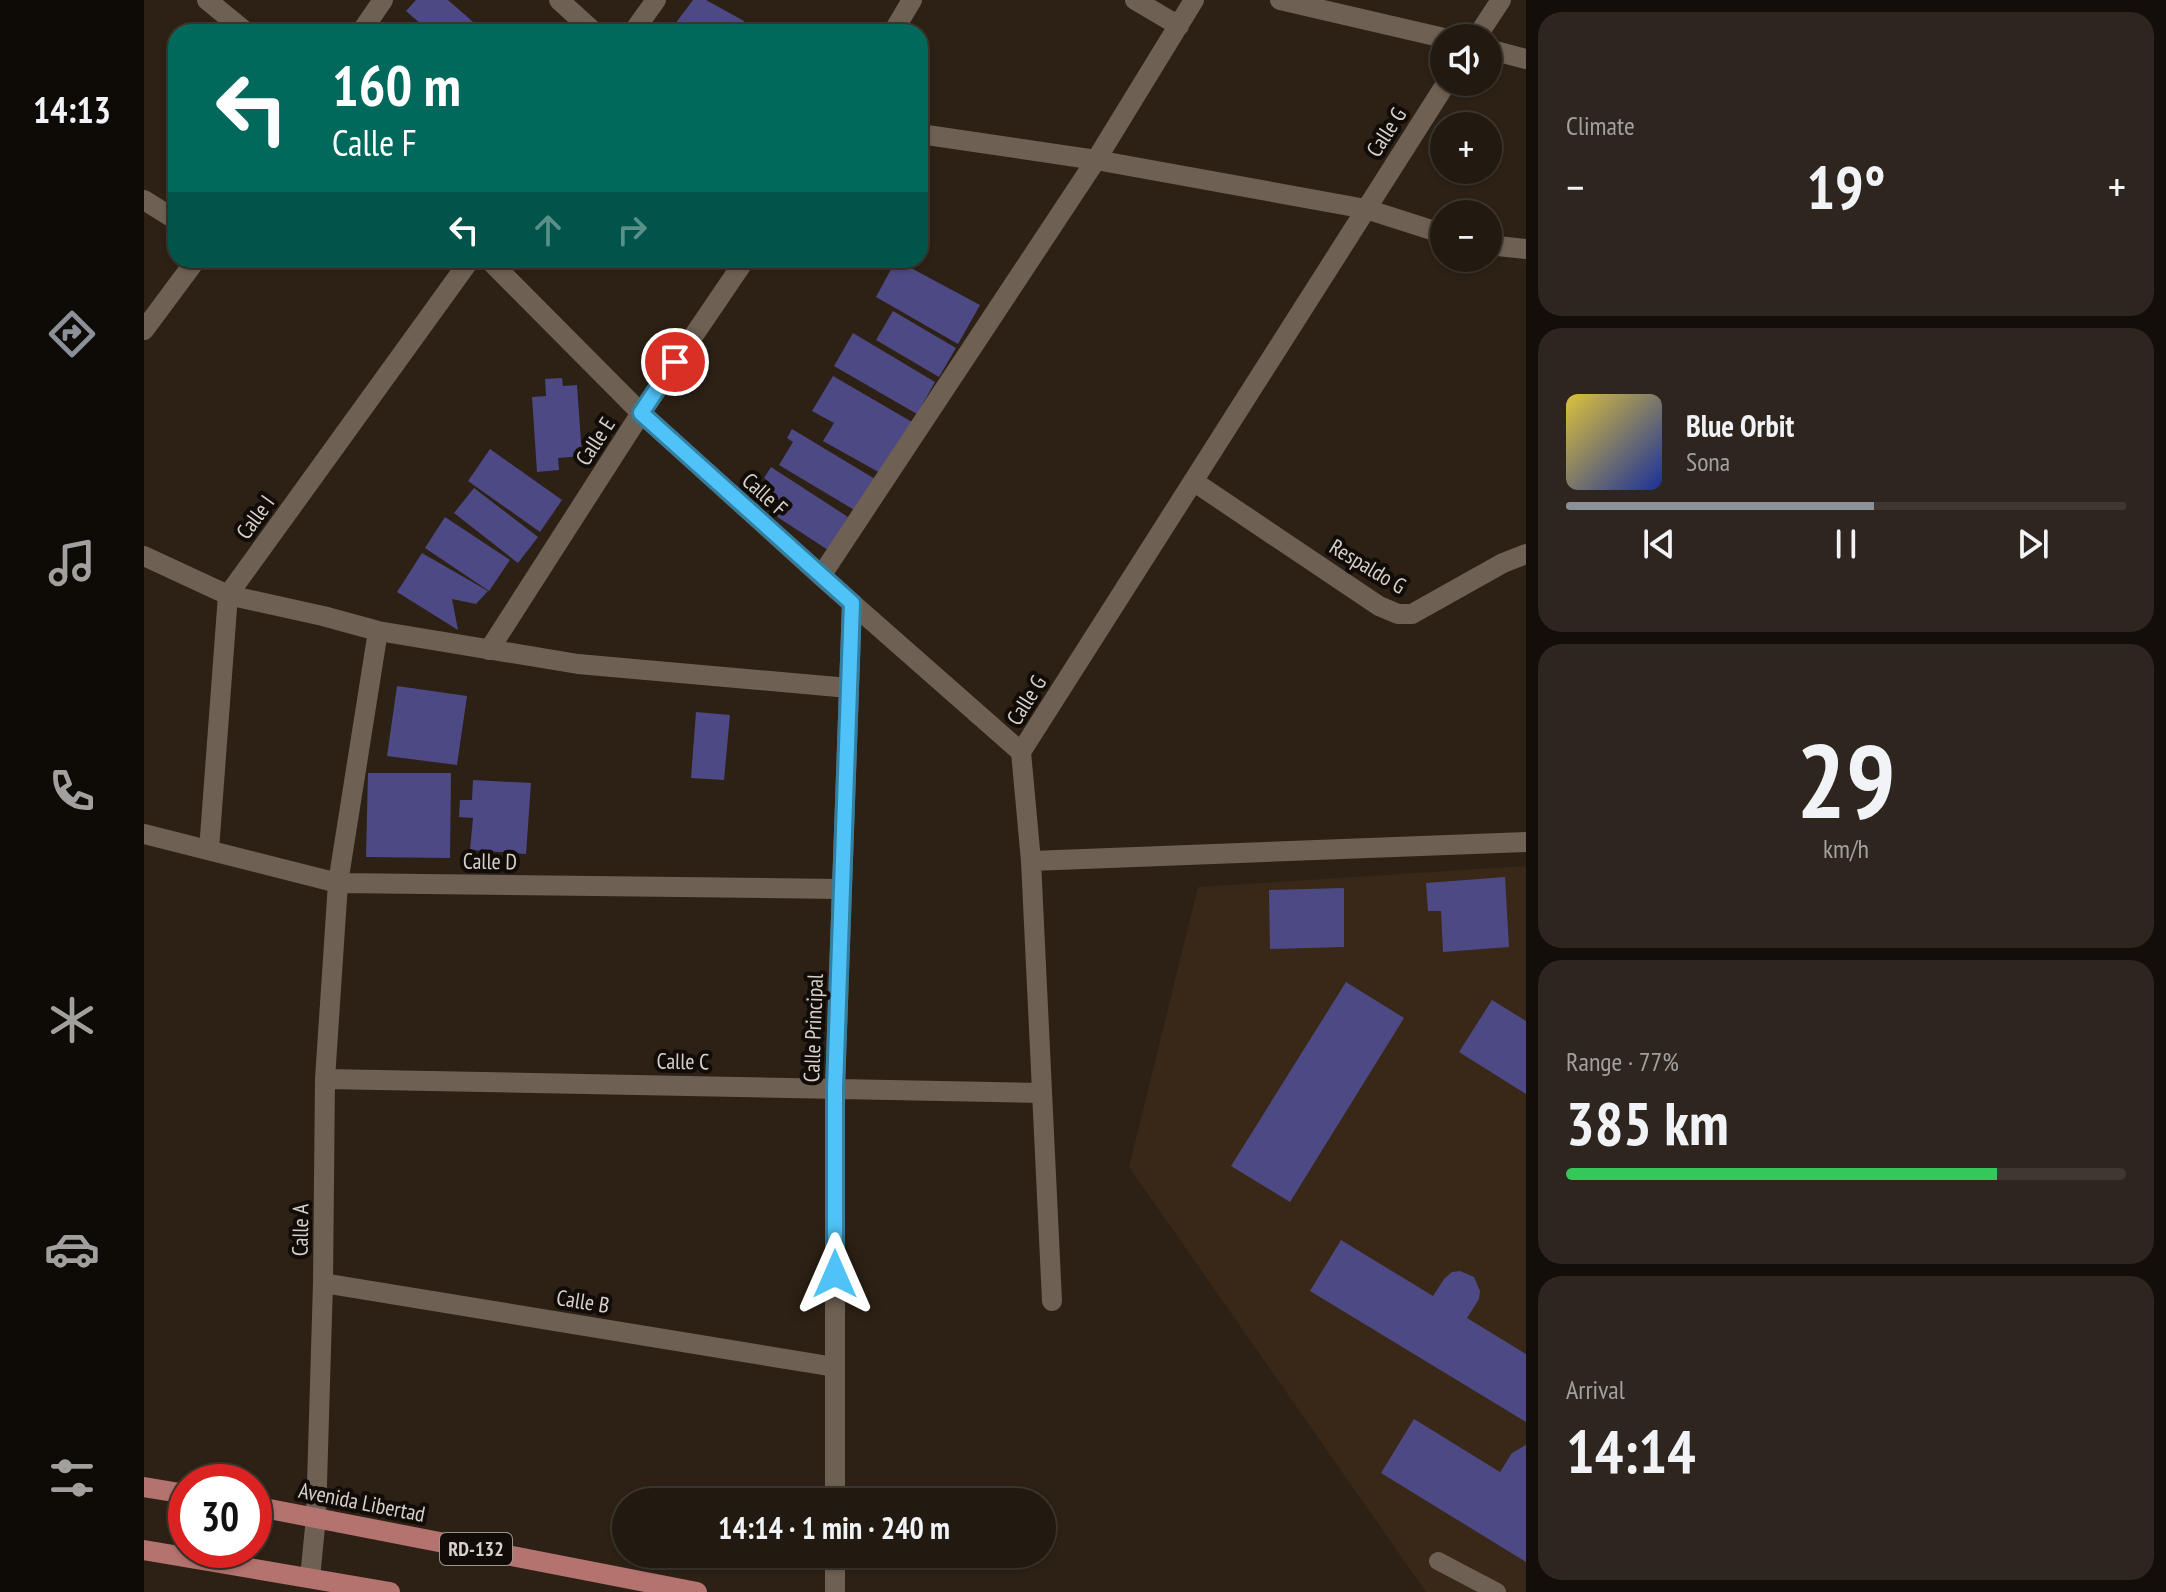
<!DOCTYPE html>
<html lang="en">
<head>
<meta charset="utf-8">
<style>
	body { margin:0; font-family:"PT Sans Narrow",sans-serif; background:#2e261e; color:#f1f3f6; height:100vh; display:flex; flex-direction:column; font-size:30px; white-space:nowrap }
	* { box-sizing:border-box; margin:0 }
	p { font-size:26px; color:#a2a09f }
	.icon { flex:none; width:44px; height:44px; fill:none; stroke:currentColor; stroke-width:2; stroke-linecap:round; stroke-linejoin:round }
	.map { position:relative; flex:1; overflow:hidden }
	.sheet { display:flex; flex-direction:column; gap:12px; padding:12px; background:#130e09; width:640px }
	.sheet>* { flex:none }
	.hud { position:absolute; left:24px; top:24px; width:760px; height:244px; border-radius:24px; box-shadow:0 2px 6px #0004,0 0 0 2px #3f3830; background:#00695c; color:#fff; overflow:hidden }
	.tools { position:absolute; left:1286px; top:24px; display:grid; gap:16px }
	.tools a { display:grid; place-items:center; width:72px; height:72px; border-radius:50%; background:#221910; box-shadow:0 2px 6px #0004,0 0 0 2px #3f3830; font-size:40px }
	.speed { position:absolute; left:24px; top:1464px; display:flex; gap:16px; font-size:40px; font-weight:700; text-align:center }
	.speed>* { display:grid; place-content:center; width:104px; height:104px; border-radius:50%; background:#221910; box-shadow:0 2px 6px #0004,0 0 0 2px #3f3830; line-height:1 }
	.speed .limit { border:12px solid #d22; background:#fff; color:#111 }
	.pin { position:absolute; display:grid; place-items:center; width:68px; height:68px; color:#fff; margin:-34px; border:4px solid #fff; border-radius:50%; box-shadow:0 2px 8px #0007 }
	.me { position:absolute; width:88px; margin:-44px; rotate:0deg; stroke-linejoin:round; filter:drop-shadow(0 0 6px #0008) }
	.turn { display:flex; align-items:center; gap:28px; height:168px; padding:0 32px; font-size:36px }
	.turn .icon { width:104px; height:104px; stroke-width:2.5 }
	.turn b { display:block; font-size:56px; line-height:68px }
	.lanes { display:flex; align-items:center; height:76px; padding:0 32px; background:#0003; justify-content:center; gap:40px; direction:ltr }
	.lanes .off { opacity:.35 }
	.big { font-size:60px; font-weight:700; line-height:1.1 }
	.sheet .card { flex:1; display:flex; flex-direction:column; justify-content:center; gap:12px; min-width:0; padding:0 28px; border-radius:24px; background:#2e261e }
	.sheet .dial { align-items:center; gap:0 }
	.dial b { font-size:104px; line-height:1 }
	.song { display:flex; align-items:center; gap:24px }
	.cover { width:96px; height:96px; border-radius:12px; background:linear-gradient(135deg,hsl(50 70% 55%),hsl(230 70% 35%)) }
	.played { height:8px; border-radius:4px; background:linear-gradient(90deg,#8c9099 55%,#3f3830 55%) }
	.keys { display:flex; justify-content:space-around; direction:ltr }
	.heat { display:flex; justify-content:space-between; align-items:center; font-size:44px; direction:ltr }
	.charge { height:12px; border-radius:6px; background:linear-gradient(90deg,#34c759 77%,#3f3830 0) }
	.trip { position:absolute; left:468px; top:1488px; width:444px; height:80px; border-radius:40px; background:#221910; box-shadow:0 2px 6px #0004,0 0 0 2px #3f3830; font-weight:700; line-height:80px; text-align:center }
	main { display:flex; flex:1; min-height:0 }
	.dock { display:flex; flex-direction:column; width:144px; justify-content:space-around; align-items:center; background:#0e0a06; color:#a2a09f }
	.dock .icon { width:56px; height:56px }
	.dock .active { color:#8c9099 }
	.dock b { font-size:36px; color:#f1f3f6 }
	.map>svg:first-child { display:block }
	.built { fill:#392817 }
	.building { fill:#4d4984 }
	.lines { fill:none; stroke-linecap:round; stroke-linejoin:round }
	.lane { stroke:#6e6052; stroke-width:18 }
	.street { stroke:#6e6052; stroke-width:20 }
	.primary { stroke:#b4736e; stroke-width:20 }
	.route-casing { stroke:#337fa1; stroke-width:20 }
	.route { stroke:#4fc3f7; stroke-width:14 }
	.labels { text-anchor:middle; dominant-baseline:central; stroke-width:8; stroke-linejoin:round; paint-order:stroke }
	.shield { fill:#110c07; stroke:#9d968f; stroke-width:2 }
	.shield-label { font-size:20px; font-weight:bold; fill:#d9d1c9 }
	.street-label { font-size:22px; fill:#d9d1c9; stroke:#110c07 }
</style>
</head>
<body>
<main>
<nav class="dock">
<b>14:13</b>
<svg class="icon active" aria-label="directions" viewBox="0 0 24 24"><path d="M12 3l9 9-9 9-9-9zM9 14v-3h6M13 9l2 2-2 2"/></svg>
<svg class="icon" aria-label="music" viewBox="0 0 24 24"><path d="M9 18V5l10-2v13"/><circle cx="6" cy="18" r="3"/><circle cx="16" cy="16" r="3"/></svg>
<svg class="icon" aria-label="phone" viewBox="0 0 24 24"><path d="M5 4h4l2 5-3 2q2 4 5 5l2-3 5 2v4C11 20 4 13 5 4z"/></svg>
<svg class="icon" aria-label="climate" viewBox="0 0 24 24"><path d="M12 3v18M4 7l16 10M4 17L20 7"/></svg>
<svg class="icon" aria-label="car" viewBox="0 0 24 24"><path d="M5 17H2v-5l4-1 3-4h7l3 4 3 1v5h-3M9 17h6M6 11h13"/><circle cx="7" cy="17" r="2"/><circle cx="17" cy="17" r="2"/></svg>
<svg class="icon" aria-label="filters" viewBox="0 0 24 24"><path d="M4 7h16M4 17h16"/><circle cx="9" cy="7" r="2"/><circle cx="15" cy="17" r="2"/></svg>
</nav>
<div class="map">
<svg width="1382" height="1592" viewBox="0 0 1382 1592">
	<rect width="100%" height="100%" fill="#2d2115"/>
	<path class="built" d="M 1382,866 L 1382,1592 L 1282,1592 L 985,1167 L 1054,887 Z"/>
	<path class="building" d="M 272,0 L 304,0 L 336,28 L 332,32 L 286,32 L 262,11 Z
		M 549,0 L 562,0 L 600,21 L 596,32 L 525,32 Z
		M 752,260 L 836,305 L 814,344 L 732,297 Z
		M 749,311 L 812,348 L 795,377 L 732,340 Z
		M 709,333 L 791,382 L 773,414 L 690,366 Z
		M 689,376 L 768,422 L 738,474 L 679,441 L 690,423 L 668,411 Z
		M 418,378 L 419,386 L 433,385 L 438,456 L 414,458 L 415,470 L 393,472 L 388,397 L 402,396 L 401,379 Z
		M 648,429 L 731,479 L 712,511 L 635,465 L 649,442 L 643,438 Z
		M 346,449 L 418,500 L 396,532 L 324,481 Z
		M 627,467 L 704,517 L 684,550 L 612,503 L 625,482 L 620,478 Z
		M 330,488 L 394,537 L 374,563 L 310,513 Z
		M 301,517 L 366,560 L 345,591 L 281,548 Z
		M 278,553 L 344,591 L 332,604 L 308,599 L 314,630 L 253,592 Z
		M 253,686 L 323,696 L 313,765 L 243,756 Z
		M 552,712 L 586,715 L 580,780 L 547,778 Z
		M 224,773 L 307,773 L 306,858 L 222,857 Z
		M 329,780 L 387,783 L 382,854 L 326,850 L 329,818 L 315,817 L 316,800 L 328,800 Z
		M 1361,877 L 1365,947 L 1299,952 L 1297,911 L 1284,911 L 1282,883 Z
		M 1200,888 L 1200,947 L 1126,949 L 1125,890 Z
		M 1202,982 L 1260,1018 L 1146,1202 L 1087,1166 Z
		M 1348,1000 L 1382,1021 L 1382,1094 L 1315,1052 Z
		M 1197,1240 L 1289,1296 L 1300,1279 L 1308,1272 L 1316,1271 L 1330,1277 L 1336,1291 L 1335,1299 L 1323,1318 L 1382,1354 L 1382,1422 L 1166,1291 Z
		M 1270,1419 L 1356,1472 L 1368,1453 L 1382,1445 L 1382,1562 L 1237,1473 Z"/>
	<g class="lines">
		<path class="lane" d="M 1294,1561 L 1353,1592"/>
		<path class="street" d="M 63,0 L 102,32
			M 415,0 L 450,32
			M 991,0 L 1035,26
			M 1136,0 L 1300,38
			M 217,32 L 239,0
			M 489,32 L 512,0
			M 749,32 L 768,0
			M 1332,38 L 1357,0
			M 1344,49 L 1382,59
			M 776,134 L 952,160 L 1222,209 L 1300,234
			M 0,200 L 32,220
			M 1344,245 L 1382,249
			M 345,260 L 497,413 L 677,576 L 877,752
			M 0,330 L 52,260
			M 1049,481 L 1235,606 L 1254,614 L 1268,614 L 1359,563 L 1382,554
			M 0,556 L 84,595 L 179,616 L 234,631 L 434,664 L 705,688
			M 677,576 L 952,160 L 1050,0
			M 345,650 L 497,413 L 601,260
			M 0,834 L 194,883 L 698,889
			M 65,850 L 84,595 L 326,260
			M 887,861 L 1382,842
			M 181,1079 L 897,1093
			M 179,1283 L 691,1367
			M 908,1301 L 887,861 L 877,752 L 1303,82
			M 691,1502 L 691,1088 L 708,603
			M 691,1554 L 691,1592
			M 166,1578 L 172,1517 L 179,1283 L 181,1079 L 194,883 L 234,631"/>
		<path class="primary" d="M 0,1487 L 42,1494
			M 110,1506 L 553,1592
			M 0,1550 L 246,1592"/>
	</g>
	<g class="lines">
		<defs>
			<path id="route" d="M 531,362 L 497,413 L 708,603 L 691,1088 L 691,1274"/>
		</defs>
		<use href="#route" class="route-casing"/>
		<use href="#route" class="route"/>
	</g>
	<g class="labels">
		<rect class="shield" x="296" y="1533" width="72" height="32" rx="6"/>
		<g class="shield-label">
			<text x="332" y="1549">RD-132</text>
		</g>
		<g class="street-label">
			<text transform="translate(1242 132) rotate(-57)">Calle G</text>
			<text transform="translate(451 441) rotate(-57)">Calle E</text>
			<text transform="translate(621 494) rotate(42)">Calle F</text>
			<text transform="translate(111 517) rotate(-54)">Calle I</text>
			<text transform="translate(1224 566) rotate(31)">Respaldo G</text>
			<text transform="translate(882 700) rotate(-58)">Calle G</text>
			<text transform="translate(346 861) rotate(1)">Calle D</text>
			<text transform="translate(669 1028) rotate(-88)">Calle Principal</text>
			<text transform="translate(539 1061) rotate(1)">Calle C</text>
			<text transform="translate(156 1230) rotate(-89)">Calle A</text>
			<text transform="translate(439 1301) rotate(9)">Calle B</text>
			<text transform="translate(218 1502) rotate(11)">Avenida Libertad</text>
		</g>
	</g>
</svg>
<div class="tools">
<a><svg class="icon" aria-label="sound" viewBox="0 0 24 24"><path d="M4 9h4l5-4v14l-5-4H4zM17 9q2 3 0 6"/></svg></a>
<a>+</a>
<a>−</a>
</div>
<div class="speed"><div class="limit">30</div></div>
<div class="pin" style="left:531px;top:362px;background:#d93025"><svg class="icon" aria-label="arrive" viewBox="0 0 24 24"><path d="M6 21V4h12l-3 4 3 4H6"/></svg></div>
<svg class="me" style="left:691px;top:1274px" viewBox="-20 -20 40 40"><path d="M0-17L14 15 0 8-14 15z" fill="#4fc3f7" stroke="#fff" stroke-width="4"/></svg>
<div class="trip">14:14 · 1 min · 240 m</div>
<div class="hud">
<div class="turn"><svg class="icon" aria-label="left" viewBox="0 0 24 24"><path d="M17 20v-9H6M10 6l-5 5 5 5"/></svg><div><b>160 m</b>Calle F</div></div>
<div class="lanes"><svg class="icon" aria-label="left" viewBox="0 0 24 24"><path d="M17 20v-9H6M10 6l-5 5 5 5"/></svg><svg class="icon off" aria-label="ahead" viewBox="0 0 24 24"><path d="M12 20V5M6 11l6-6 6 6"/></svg><svg class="icon off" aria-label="right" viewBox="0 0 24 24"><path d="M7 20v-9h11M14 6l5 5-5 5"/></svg></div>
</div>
</div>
<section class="sheet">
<div class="card"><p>Climate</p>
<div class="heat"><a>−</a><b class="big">19°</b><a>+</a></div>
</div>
<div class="card">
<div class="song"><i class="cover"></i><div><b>Blue Orbit</b><p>Sona</p></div></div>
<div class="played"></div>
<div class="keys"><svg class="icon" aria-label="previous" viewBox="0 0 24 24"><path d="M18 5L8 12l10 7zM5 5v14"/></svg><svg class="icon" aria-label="pause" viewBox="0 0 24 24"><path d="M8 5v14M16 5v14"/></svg><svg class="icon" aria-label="next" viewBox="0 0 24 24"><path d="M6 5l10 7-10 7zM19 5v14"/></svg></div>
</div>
<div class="card dial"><b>29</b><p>km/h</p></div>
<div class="card"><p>Range · 77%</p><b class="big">385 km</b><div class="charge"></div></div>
<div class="card"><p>Arrival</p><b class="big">14:14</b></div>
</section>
</main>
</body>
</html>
